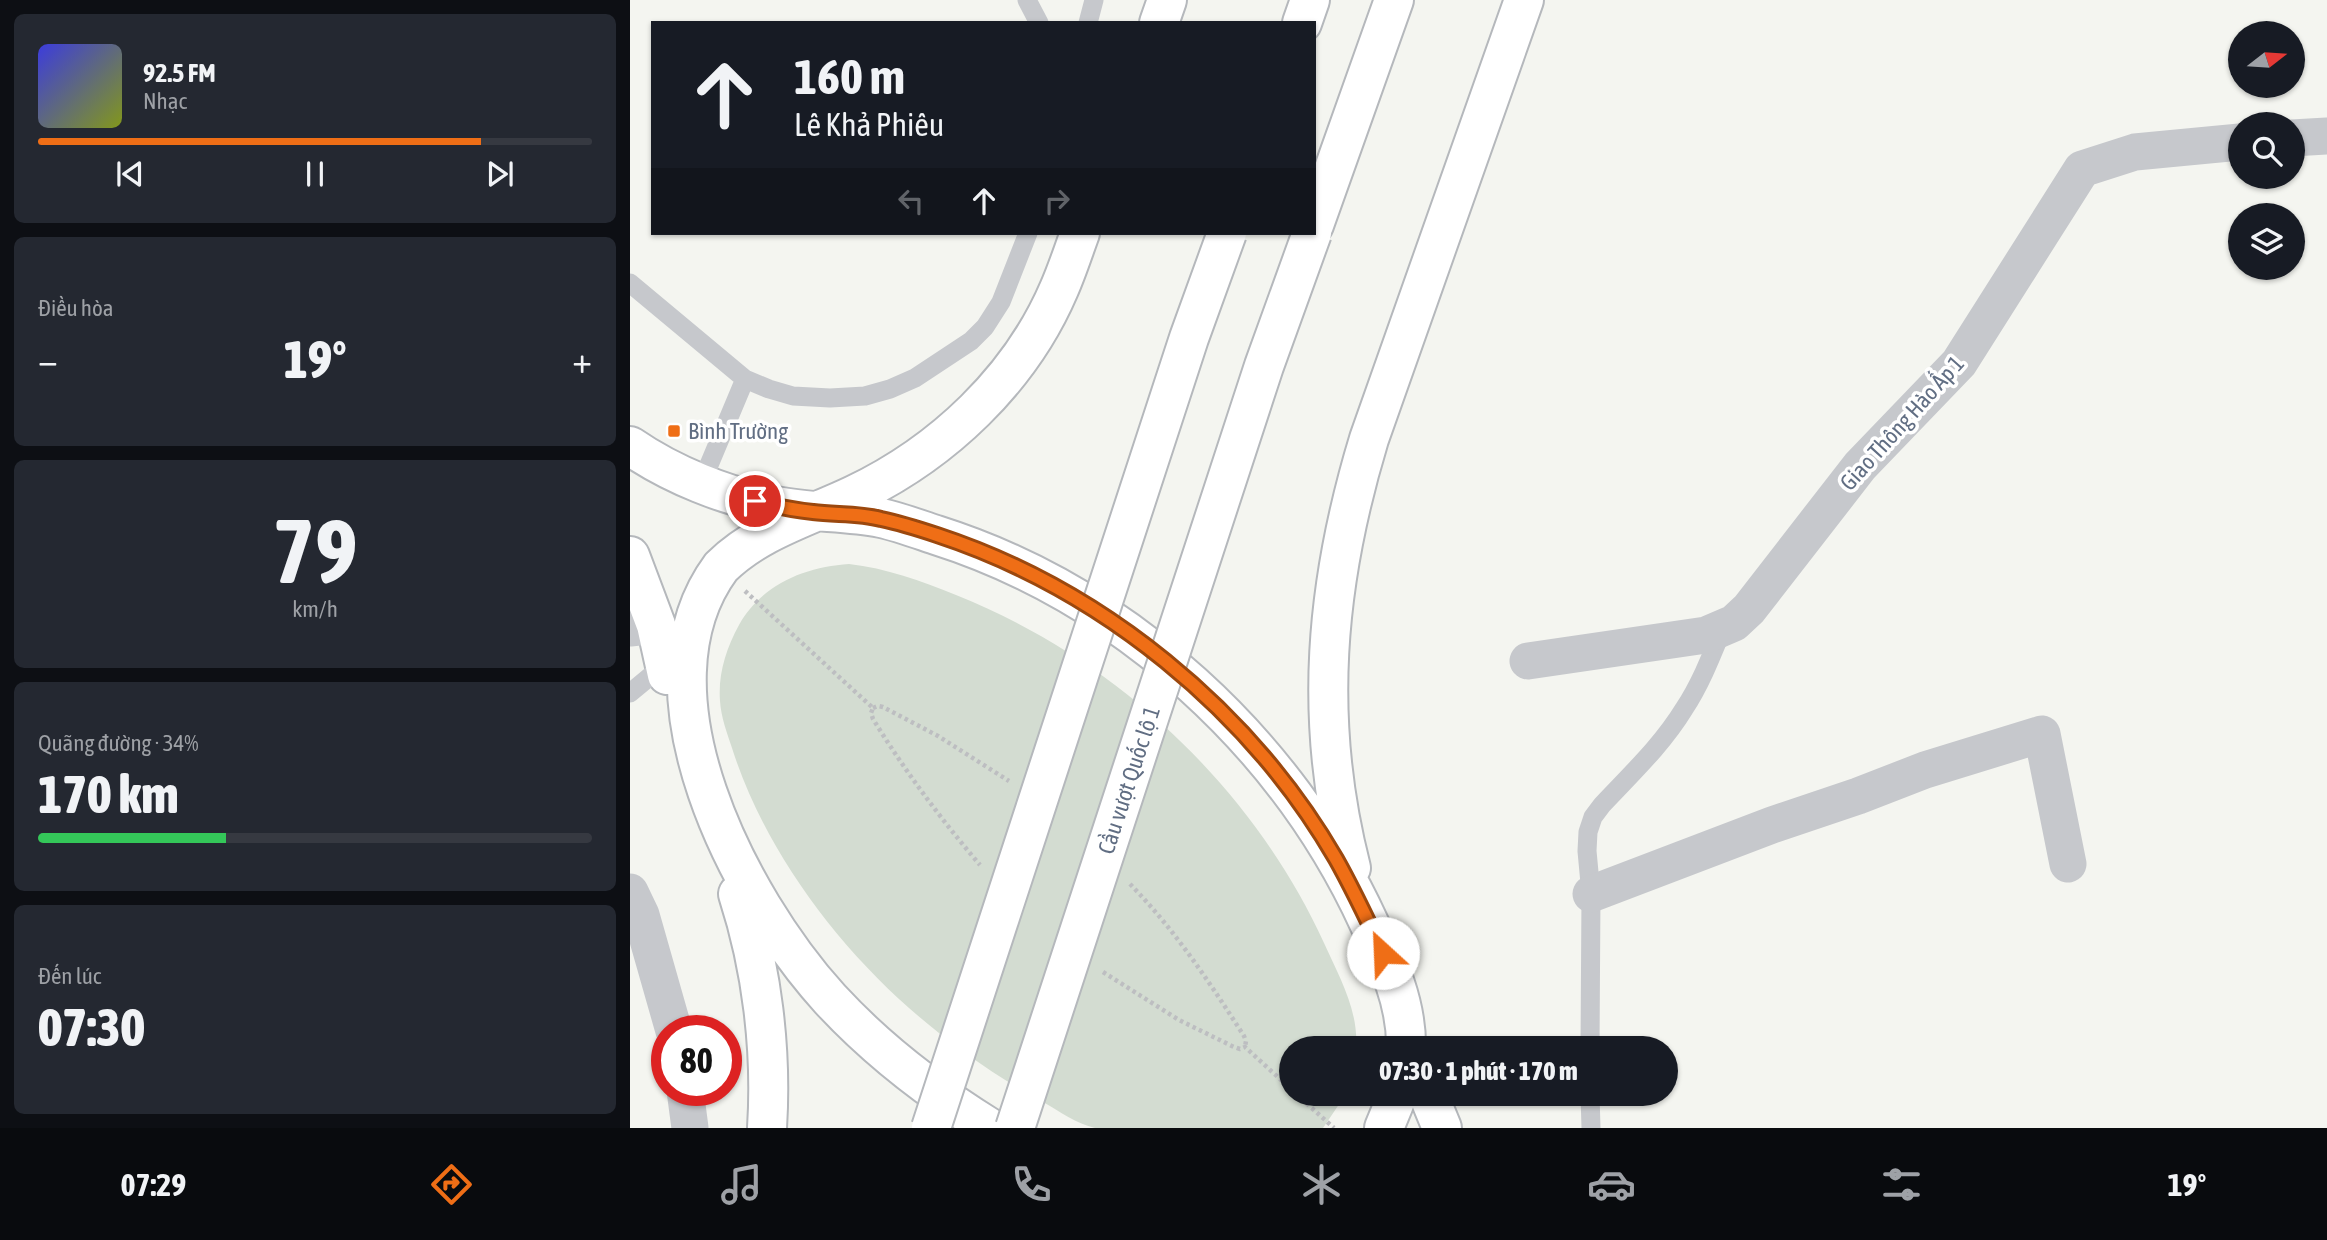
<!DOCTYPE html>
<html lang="vi">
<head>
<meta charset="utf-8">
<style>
	body { margin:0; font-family:"Asap Condensed",sans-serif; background:#242831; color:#f1f3f6; height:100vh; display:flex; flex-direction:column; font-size:26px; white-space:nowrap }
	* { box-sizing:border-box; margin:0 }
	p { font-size:23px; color:#9ea1a6 }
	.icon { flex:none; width:38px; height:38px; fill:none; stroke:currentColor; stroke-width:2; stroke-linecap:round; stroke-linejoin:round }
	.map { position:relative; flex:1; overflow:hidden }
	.panel { display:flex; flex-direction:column; gap:14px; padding:14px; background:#0d0f14; width:630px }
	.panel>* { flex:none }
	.top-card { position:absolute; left:21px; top:21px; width:665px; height:214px; border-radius:0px; box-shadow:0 2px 5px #0004; background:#171b24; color:#f1f3f6; overflow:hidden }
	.needle { width:46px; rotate:73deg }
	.fabs { position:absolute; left:1598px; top:21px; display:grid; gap:14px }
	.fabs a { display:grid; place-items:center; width:77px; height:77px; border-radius:50%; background:#171b24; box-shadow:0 2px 5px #0004; font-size:35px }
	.speed { position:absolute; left:21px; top:1015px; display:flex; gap:14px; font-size:35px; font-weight:700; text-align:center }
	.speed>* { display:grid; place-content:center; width:91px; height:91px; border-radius:50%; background:#171b24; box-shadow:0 2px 5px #0004; line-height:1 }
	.speed .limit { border:10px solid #d22; background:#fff; color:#111 }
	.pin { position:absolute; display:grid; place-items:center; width:60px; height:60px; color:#fff; margin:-30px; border:4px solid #fff; border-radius:50%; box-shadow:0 2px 7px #0007 }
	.me { position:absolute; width:77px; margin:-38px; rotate:335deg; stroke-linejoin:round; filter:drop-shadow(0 0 5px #0008) }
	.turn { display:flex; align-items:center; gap:24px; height:147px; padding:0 28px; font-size:32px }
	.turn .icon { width:91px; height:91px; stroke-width:2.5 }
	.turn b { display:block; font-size:49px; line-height:60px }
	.lanes { display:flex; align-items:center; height:66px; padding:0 28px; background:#0003; justify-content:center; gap:35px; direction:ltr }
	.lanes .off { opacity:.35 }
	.big { font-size:52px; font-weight:800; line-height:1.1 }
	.panel .card { flex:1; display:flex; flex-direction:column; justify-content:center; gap:10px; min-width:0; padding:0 24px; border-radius:10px; background:#242831 }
	.panel .dial { align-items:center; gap:0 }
	.dial b { font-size:91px; line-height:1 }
	.song { display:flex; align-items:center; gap:21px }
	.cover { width:84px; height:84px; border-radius:10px; background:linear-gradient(135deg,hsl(240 70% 55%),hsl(70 70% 35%)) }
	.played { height:7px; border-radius:4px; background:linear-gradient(90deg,#ef6e16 80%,#363941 80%) }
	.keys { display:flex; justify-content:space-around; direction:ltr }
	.heat { display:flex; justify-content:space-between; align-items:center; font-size:38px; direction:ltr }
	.charge { height:10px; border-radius:5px; background:linear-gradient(90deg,#34c759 34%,#363941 0) }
	.trip { position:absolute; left:649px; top:1036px; width:399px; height:70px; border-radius:35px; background:#171b24; box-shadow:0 2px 5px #0004; font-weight:800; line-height:70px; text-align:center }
	.tabs { display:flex; height:112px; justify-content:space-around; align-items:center; background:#090b0e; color:#9ea1a6 }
	.tabs .icon { width:49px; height:49px }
	.tabs .active { color:#ef6e16 }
	.tabs b { font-size:32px; color:#f1f3f6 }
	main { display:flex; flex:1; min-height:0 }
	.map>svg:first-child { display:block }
	.green { fill:#d3dcd1 }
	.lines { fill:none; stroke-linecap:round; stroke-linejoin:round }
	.highway-casing { stroke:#b5b8bc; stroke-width:42 }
	.path { stroke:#bdbec1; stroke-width:4.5; stroke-dasharray:3.5 3.5; stroke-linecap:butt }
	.lane { stroke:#c6c8cc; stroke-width:19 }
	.street { stroke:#c6c8cc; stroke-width:37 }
	.highway { stroke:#fff; stroke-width:38 }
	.highway-bridge-casing { stroke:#b5b8bc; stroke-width:42; stroke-linecap:butt }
	.highway-bridge { stroke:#fff; stroke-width:38 }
	.route-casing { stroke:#9b480e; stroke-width:18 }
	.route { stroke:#ef6e16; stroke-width:12 }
	.poi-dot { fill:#ef6e16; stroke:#fff; stroke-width:2.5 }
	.labels { text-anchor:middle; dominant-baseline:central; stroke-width:7; stroke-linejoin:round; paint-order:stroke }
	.street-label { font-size:23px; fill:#616e83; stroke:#fff }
	.poi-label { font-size:23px; fill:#616e83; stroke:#fff; text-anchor:start }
</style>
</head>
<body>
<main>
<section class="panel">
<div class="card">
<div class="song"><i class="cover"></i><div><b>92.5 FM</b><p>Nhạc</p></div></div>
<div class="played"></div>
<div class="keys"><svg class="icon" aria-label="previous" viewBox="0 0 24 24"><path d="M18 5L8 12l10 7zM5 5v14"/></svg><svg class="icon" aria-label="pause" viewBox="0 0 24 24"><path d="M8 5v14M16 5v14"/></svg><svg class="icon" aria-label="next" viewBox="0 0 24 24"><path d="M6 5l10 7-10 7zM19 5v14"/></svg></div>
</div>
<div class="card"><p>Điều hòa</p>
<div class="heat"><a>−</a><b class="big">19°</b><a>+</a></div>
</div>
<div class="card dial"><b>79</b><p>km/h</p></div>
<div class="card"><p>Quãng đường · 34%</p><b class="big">170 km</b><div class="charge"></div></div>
<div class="card"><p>Đến lúc</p><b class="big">07:30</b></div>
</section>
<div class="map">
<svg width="1697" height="1128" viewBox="0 0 1697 1128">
	<rect width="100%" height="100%" fill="#f4f5f0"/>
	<path class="green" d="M 219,564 C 256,568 291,581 326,595 C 486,659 622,786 694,943 C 709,976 729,1011 726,1048 L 662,1048 L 662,1094 L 716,1094 L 693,1128 C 639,1128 584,1128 529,1128 C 511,1128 483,1128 465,1128 C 447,1124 429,1111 413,1102 C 365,1076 320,1044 279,1008 C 202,940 133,846 102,748 C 97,733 91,717 90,701 C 88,674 96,649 109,625 C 132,584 175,567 219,564 Z"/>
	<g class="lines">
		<defs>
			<path id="highway" d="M 529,23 L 537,0
				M 672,23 L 680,0
				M 684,225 L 764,0
				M 0,446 C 42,475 95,496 146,506 C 180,513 216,511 251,518 C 269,522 288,529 306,535 C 495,595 657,744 739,923 C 758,963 777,1003 776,1048
				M 0,556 L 26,625 L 37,675
				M 721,868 C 683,720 695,584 739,439 L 894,0
				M 108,894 C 132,968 142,1050 137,1128
				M 798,1094 L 812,1128
				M 360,1128 C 302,1092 247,1050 200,999 C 109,899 0,690 91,567 C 129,530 178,517 224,495 C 312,453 390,380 429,289 C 437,271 443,252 450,233
				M 754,1128 L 768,1094"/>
		</defs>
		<use href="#highway" class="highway-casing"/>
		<path class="path" d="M 115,591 L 243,708 L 241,713 L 243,719 C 275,771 310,818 350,865
			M 243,708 L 248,706 L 253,707 L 308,736 L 379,781
			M 500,884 C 545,930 580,983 614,1036 L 616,1041 L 615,1047
			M 473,972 L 549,1020 L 604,1047 L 610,1049 L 615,1047 L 662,1090
			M 666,1094 L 704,1128"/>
		<path class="lane" d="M 397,0 L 409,23
			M 458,23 L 464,0
			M 0,283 L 115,379 L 139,389 L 163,396 L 200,398 L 235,396 L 260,389 L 285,378 L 341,341 L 355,327 L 371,302 L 398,233
			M 71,484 L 115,379
			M 0,693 L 35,664
			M 960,1048 L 961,894 L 957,851 L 958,832 L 963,817 L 972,805 C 1001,774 1032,745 1054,709 C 1070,685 1081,657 1092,630
			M 960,1094 L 961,1128"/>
		<path class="street" d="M 1662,138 L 1697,136
			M 0,628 L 26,625
			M 898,661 L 1076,635 L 1104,623 L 1119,609 L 1230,466 L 1329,363 L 1452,169 L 1505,152 L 1610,142
			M 0,892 L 11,915 L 44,1031
			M 961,894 L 1142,825 L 1228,796 L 1295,770 L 1412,734 L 1438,864
			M 55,1090 L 60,1128"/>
		<use href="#highway" class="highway"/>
		<defs>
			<path id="highway-bridge" d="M 301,1128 L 559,338 L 597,233
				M 385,1128 L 634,366 L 682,233"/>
		</defs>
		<use href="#highway-bridge" class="highway-bridge-casing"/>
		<use href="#highway-bridge" class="highway-bridge"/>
	</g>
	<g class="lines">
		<defs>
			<path id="route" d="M 125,501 C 144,506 163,510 183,512 C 205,515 229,513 251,519 C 270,523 289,529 307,535 C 471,589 619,709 706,859 C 723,889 738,921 753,953"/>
		</defs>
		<use href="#route" class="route-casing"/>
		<use href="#route" class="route"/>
	</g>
	<rect class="poi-dot" x="37" y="424" width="14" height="14" rx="3.5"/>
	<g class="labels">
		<g class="street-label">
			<text transform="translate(1272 423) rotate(-48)">Giao Thông Hào Ấp 1</text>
			<text transform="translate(499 780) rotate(-72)">Cầu vượt Quốc lộ 1</text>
		</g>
		<g class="poi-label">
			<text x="58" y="431">Bình Trường</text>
		</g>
	</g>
</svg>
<div class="fabs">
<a><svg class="needle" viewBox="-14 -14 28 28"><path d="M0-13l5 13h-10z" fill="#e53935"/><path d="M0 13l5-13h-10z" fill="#9ea1a6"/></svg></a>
<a><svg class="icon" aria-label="search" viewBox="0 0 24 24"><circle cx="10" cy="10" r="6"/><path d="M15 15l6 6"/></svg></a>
<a><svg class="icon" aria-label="layers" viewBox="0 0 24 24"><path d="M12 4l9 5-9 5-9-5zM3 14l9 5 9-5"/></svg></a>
</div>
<div class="speed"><div class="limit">80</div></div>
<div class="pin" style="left:125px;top:501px;background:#d93025"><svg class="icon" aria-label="arrive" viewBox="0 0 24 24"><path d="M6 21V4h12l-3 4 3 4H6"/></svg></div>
<svg class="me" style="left:753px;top:953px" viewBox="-20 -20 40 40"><circle r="19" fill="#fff"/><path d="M0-13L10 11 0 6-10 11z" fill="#ef6e16"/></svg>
<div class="trip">07:30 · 1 phút · 170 m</div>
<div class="top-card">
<div class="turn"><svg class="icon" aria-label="ahead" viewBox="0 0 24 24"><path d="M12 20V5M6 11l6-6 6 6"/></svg><div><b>160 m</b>Lê Khả Phiêu</div></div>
<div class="lanes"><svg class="icon off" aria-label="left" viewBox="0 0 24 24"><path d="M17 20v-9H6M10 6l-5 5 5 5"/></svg><svg class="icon" aria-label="ahead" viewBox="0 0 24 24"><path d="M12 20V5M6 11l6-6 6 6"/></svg><svg class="icon off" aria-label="right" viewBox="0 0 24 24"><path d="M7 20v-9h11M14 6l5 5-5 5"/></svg></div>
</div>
</div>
</main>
<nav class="tabs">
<b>07:29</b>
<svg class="icon active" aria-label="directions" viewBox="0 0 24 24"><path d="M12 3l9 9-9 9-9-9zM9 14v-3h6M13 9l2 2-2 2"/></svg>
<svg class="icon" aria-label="music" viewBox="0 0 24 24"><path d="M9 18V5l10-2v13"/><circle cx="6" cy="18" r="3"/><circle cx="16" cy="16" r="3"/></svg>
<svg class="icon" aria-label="phone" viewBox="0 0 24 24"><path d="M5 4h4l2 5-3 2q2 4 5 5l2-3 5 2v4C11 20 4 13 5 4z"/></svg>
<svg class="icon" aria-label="climate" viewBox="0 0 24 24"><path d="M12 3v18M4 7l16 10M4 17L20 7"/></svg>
<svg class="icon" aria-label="car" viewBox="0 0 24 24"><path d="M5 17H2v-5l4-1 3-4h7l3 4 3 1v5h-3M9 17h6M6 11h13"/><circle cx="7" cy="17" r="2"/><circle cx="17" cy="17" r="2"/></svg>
<svg class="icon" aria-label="filters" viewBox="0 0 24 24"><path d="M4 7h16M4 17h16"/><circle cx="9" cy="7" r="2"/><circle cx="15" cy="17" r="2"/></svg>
<b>19°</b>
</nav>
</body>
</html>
